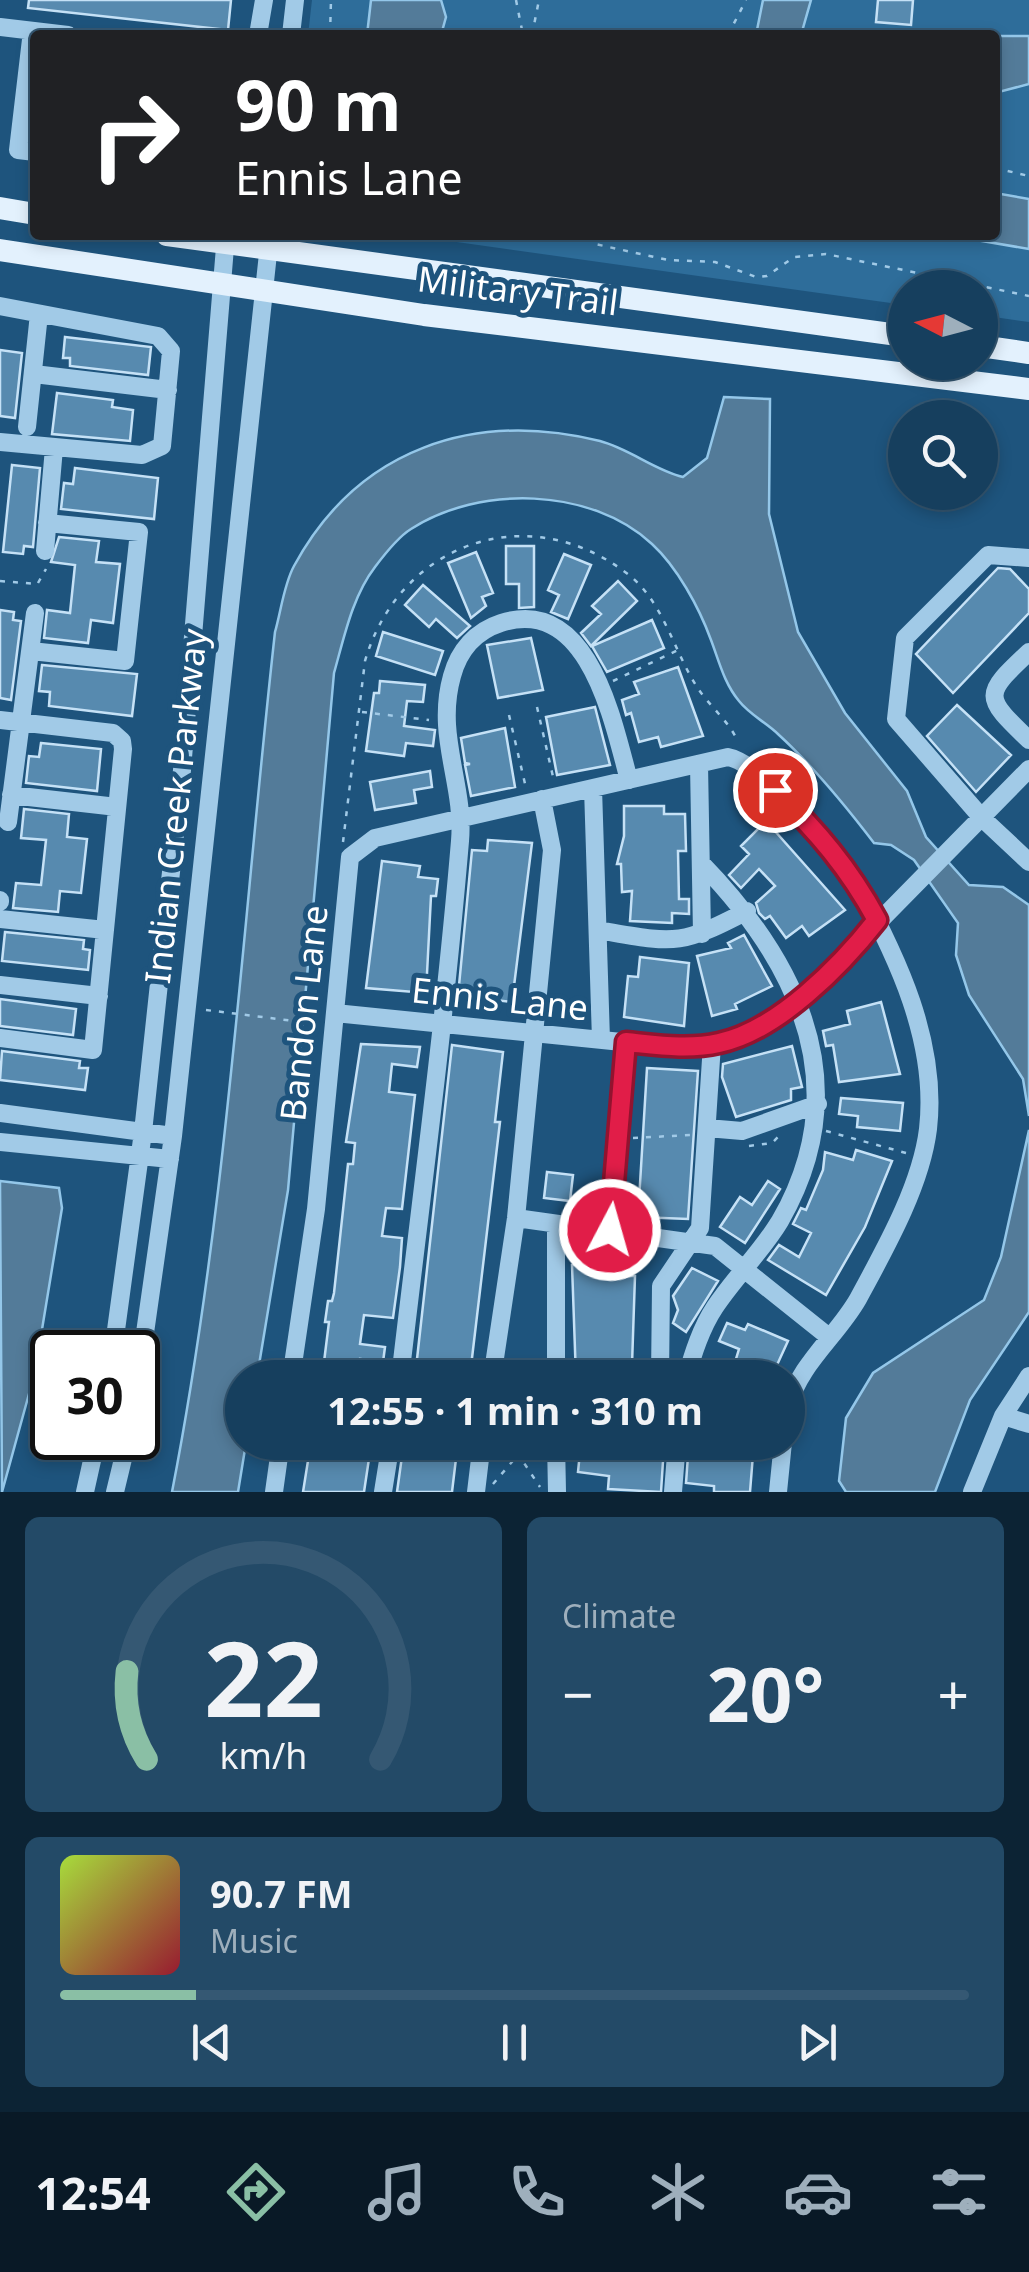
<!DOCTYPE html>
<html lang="en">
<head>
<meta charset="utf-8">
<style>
	body { margin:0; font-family:"Noto Sans",sans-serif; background:#234a67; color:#f1f3f6; height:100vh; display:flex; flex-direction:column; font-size:38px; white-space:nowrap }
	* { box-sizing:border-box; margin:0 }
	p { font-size:32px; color:#9eafbc }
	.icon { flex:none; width:55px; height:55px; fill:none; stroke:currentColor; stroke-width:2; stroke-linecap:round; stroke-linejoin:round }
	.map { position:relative; height:1492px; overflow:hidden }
	.panel { display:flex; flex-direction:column; gap:25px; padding:25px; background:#0c2334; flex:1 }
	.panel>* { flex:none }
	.guide { position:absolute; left:30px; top:30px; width:970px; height:210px; border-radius:10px; box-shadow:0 5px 15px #0003,0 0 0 2px #355873; background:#202124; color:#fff; overflow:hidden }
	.needle { width:65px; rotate:276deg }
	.buttons { position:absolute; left:888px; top:270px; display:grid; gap:20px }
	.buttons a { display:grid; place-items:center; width:110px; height:110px; border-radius:50%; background:#163f5e; box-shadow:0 5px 15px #0003,0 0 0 2px #355873; font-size:50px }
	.speed { position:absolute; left:30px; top:1330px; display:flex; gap:20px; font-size:50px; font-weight:700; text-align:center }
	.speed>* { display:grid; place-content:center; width:130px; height:130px; border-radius:50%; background:#163f5e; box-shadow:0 5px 15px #0003,0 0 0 2px #355873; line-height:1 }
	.speed .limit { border:5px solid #111; border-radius:15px; background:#fff; color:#111 }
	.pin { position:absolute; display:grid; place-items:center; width:85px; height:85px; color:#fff; margin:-42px; border:5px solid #fff; border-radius:50%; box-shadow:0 2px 10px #0007 }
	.me { position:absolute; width:110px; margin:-55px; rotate:6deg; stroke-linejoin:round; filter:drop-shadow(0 0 8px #0008) }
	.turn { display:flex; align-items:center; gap:35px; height:210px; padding:0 40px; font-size:45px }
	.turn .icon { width:130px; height:130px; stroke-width:2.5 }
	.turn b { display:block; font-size:70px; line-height:85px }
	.big { font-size:75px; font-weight:700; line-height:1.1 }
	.panel .tile { flex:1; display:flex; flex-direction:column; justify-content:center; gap:15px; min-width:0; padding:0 35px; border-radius:15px; background:#234a67 }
	.panel .dial { align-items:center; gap:0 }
	.dial svg { height:260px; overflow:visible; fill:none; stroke:#355873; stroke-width:7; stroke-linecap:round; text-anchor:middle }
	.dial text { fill:#f1f3f6; stroke:none }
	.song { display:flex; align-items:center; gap:30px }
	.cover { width:120px; height:120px; border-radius:15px; background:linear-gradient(135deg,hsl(80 70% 55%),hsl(350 70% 35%)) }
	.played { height:10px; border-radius:5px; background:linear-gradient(90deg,#8abfa5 15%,#355873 15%) }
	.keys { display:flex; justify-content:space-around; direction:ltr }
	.heat { display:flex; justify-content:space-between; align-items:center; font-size:55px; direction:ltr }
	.panel .tiles { flex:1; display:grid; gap:25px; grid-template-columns:1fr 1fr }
	.tile:last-child { grid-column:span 2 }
	.trip { position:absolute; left:225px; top:1360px; width:580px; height:100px; border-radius:50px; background:#163f5e; box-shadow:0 5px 15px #0003,0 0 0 2px #355873; font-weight:700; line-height:100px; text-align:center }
	.dock { display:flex; height:160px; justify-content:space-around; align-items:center; background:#091926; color:#9eafbc }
	.dock .icon { width:70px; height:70px }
	.dock .current { color:#8abfa5 }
	.dock b { font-size:45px; color:#f1f3f6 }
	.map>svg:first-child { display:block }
	.green { fill:#2e6d9a }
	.water { fill:#537b99; stroke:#94c7e9; stroke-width:2.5 }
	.building { fill:#578aaf; stroke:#c5e1f6; stroke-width:2.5 }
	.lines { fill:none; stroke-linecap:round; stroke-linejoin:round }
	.path { stroke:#a1cae7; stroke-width:2.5; stroke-dasharray:5 8; stroke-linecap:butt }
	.minor { stroke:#a1cae7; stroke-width:18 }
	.major { stroke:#e3f1fd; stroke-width:22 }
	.route-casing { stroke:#92132f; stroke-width:25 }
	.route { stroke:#e11d48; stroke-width:18 }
	.labels { text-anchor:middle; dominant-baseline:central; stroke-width:10; stroke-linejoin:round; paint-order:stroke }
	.street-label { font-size:35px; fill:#fff; stroke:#1e547d }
</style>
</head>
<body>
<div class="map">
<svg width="1029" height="1492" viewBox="0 0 1029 1492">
	<rect width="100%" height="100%" fill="#1e547d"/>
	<path class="green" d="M 312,0 L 1029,0 L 1029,322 L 980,315 L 980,288 L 905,288 L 905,305 L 407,235 L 995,235 L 995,35 L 308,35 Z"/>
	<path class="water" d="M 371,0 L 441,0 L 446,17 L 441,35 L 367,35 Z
		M 763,0 L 811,0 L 801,35 L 756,35 Z
		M 995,36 L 1029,36 L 1029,84 L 995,93 Z
		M 995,193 L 1029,199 L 1029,249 L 947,235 L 995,235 Z
		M 724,397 L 770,399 L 769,514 L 798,632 L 845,713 L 907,791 L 926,837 L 969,885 L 1003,887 L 1029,905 L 1029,1116 L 1023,1079 L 969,995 L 956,955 L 958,923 L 914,860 L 891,845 L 874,843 C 845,805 815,768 779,735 C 767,723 750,715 739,701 C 724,683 719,661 711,640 C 699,607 677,567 652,544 C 591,487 479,485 411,529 C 398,537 384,555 375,567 C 352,597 344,638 334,673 L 288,1190 L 257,1377 L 242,1378 L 242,1442 L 246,1443 L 238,1492 L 172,1492 C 227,1209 243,918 275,632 C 281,611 284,584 294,566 C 358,448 474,410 600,441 C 630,449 654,470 683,477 L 707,458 Z
		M 1029,1130 L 1029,1312 L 970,1400 L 935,1492 L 846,1492 L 839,1481 L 846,1418 L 873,1373 L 984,1300 L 1001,1257 Z
		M 0,1181 L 59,1188 L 62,1208 L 35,1372 L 2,1492 Z"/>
	<path class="building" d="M 29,0 L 231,0 L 228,30 L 28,8 Z
		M 878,0 L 913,0 L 911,25 L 876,22 Z
		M 65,337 L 151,347 L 148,375 L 70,366 L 70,358 L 63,358 Z
		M 0,350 L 22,353 L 15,418 L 0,416 Z
		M 57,393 L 113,400 L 112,407 L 133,410 L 130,441 L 52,434 Z
		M 12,465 L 40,468 L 33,547 L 24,546 L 23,554 L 3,552 Z
		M 75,468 L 158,478 L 154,519 L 61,509 L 64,483 L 73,484 Z
		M 59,537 L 99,541 L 96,562 L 120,564 L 113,623 L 91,620 L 88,643 L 44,638 L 47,610 L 70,613 L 75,565 L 51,562 Z
		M 506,546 L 534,546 L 534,607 L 519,608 L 519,584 L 506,584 Z
		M 476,552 L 493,593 L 482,597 L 486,606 L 471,618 L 448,563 Z
		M 564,554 L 591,565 L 568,619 L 551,612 L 559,595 L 548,590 Z
		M 998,568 L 1010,569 L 1029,589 L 1029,613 L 953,693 L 916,654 Z
		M 618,581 L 637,601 L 591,646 L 581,633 L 601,614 L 592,606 Z
		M 423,585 L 470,626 L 457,638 L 436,619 L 429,627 L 405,605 Z
		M 0,610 L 14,612 L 13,620 L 21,621 L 11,700 L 0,698 Z
		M 652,620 L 664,648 L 607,672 L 592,646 Z
		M 383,632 L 443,651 L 435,675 L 376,656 Z
		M 531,638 L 543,690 L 498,698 L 487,645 Z
		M 42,665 L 137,674 L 132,716 L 49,706 L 50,692 L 39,691 Z
		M 678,667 L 703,736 L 661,747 L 658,737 L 639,742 L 631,713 L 626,715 L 622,700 L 639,694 L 634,682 Z
		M 380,681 L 425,685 L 423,702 L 407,701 L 404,726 L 435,730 L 433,746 L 406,743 L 404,756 L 366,751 L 374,693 L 379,693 Z
		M 957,705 L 1011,755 L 976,792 L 927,736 Z
		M 595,707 L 610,765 L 557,775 L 546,717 Z
		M 505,728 L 515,787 L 471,796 L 465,765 L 470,764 L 465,763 L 461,738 Z
		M 41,743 L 101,749 L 97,791 L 26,783 L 29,756 L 39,757 Z
		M 430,771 L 432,787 L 414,790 L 416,803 L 375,810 L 370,782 Z
		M 624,806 L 664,806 L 664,814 L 685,814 L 686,851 L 678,851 L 679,899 L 689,899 L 689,914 L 672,913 L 672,923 L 630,921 L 632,891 L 622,892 L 621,864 L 617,864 L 624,836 Z
		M 24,809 L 69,814 L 67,837 L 87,839 L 81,893 L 60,891 L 58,912 L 13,908 L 16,883 L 41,885 L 46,840 L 21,838 Z
		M 766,821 L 845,910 L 809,936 L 802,926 L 786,938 L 770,916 L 765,919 L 759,913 L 756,903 L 775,886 L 759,869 L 741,888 L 729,875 L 749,854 L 741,846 Z
		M 488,840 L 532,843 L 512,1002 L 458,996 L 472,850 L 487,851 Z
		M 382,861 L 420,866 L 418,877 L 438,879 L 436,896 L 431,896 L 426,993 L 366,988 Z
		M 5,932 L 84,940 L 83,949 L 90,950 L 88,970 L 2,961 Z
		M 744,935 L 772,986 L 735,1004 L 737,1009 L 712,1016 L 697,956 L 731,948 L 728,943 Z
		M 640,957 L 689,963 L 684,1026 L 624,1017 L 628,976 L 638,977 Z
		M 0,999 L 76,1009 L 73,1035 L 0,1026 Z
		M 881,1002 L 900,1074 L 839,1082 L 833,1045 L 826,1046 L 823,1031 L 850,1024 L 847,1011 Z
		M 361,1044 L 420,1047 L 417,1067 L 392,1064 L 389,1092 L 415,1095 L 402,1209 L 386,1208 L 382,1236 L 402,1238 L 400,1267 L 393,1318 L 364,1315 L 360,1344 L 385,1347 L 383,1362 L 360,1359 L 357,1378 L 322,1378 L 329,1322 L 325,1322 L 328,1301 L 332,1301 L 334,1293 L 348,1164 L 353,1164 L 355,1143 L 346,1142 Z
		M 452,1045 L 503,1052 L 495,1122 L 500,1122 L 470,1375 L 416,1368 Z
		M 792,1046 L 802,1087 L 791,1089 L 791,1100 L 736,1117 L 722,1077 L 723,1064 Z
		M 2,1051 L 80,1061 L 79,1068 L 88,1068 L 85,1090 L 0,1080 Z
		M 647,1068 L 698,1071 L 688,1219 L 638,1217 Z
		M 841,1098 L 903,1103 L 900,1131 L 857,1127 L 858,1116 L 839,1114 Z
		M 856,1150 L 892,1161 L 865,1227 L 826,1295 L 768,1260 L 779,1245 L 799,1257 L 811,1233 L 793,1224 L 801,1208 L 806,1210 L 823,1170 L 825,1152 L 853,1160 Z
		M 547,1172 L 573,1175 L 570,1201 L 544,1198 Z
		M 768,1181 L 780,1189 L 745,1243 L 720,1227 L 740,1197 L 752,1205 Z
		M 572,1265 L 617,1265 L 617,1276 L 635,1276 L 632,1365 L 641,1365 L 641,1378 L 576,1378 Z
		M 692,1268 L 718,1281 L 686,1332 L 673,1323 L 678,1310 L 673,1296 Z
		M 727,1323 L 745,1330 L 748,1324 L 788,1341 L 777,1365 L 769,1362 L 765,1378 L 704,1378 L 707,1365 L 732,1372 L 739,1349 L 719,1341 Z
		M 311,1442 L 346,1442 L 345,1449 L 370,1452 L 364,1492 L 303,1492 Z
		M 404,1442 L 458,1442 L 452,1492 L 397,1492 Z
		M 581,1442 L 658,1442 L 657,1460 L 663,1461 L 661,1492 L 608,1489 L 609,1476 L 578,1472 Z
		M 689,1442 L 754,1442 L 750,1492 L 714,1492 L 714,1486 L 686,1483 Z"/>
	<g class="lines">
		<path class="path" d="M 516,0 L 523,35
			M 732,30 L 803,35
			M 330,35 L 331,0
			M 532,35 L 539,0
			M 728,35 L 746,0
			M 995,168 L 1029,176
			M 590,235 L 595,244 L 668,260 L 715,262 L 756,277 L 767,276 L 794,257 L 826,254 L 1029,296
			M 0,581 L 37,584
			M 38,583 L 46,569
			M 613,681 L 678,650
			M 537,707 L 554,781
			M 362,712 L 429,720
			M 509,715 L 526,788
			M 343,842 L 365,661 C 399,544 526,498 625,572 C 663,599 673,650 697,687 C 709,706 730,722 738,742
			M 206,1010 L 318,1024
			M 826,1131 L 906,1153
			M 633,1138 L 690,1135
			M 749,1146 L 772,1143 L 781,1134
			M 312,1361 L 384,1371
			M 510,1442 L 540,1487
			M 493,1484 L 517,1456"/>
		<path class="minor" d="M 0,27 L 68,35
			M 32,31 L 18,150 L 35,152
			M 258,35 L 264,0
			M 291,35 L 295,0
			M 0,306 L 158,336 L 171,351 L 162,446 L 142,455 L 0,442
			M 34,374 L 168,390
			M 27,427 L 39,314
			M 45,551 L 54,448
			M 1029,558 L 988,555 L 905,638 L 896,719 L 982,818 L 1029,862
			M 31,651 L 125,661 L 139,532 L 47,523
			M 1029,652 C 983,695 983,696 1029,740
			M 0,720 L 113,733 L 122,741 L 123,749 L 93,1050 L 0,1038
			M 699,764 L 702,934
			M 593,788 L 601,1040
			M 11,795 L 117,807
			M 8,822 L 35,613
			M 0,902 L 0,900
			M 0,919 L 105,930
			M 598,930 C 675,943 678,947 747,911
			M 0,985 L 99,996
			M 335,1013 L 681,1048 L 723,1043 L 798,1004 L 1029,769
			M 0,1113 L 173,1136
			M 707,1128 L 742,1131 L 818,1104
			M 0,1142 L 170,1159
			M 516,1218 L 715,1246 L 829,1337
			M 556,1224 L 556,1378
			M 610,1230 L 625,1042
			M 113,1352 L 143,1132 L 182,770 L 226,235
			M 291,1378 L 316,1209 L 350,857 L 375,838 L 728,757 C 761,763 840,852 857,883 C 897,957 938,1042 928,1129 C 921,1186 885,1249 858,1299 C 837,1336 799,1364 788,1407
			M 400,1378 C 421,1199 445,1020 460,841 C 465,784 435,736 452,676 C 459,650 476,631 501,623 C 589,595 613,722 629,780
			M 492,1378 L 516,1218 L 552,850 L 542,799
			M 660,1378 L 661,1286 L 700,1228 L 712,1044
			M 686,1378 C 693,1354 701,1328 715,1307 C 735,1277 762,1251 780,1221 C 857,1087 800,965 701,863
			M 138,1382 L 173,1136 L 270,235
			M 1003,1416 L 1029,1424
			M 556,1442 L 557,1492
			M 85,1492 L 97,1438
			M 115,1492 L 128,1438
			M 274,1492 L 281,1442
			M 383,1492 L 391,1442
			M 476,1492 L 482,1442
			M 673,1492 L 677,1442
			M 778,1492 L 783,1442
			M 972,1492 L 1003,1416 L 1029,1376"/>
		<path class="major" d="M 0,208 L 35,214
			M 167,235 L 905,336
			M 0,250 L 424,315 L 1029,389
			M 980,346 L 1029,353"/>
	</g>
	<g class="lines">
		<defs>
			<path id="route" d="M 610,1230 L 626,1042 C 657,1045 688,1050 719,1043 C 777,1031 841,966 877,920 C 849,868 817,831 775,790"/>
		</defs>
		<use href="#route" class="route-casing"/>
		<use href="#route" class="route"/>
	</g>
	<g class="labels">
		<g class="street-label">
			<text transform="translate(518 290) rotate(7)">Military Trail</text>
			<text transform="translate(175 806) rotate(-84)">Indian Creek Parkway</text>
			<text transform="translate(500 998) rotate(6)">Ennis Lane</text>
			<text transform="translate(303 1013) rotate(-84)">Bandon Lane</text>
		</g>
	</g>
</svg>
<div class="buttons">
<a><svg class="needle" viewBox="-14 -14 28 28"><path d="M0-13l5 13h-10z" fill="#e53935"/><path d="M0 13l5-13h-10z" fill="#9eafbc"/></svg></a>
<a><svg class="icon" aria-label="search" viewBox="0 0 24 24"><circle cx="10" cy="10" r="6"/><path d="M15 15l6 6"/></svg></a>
</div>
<div class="speed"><div class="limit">30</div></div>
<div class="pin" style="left:775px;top:790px;background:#d93025"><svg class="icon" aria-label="arrive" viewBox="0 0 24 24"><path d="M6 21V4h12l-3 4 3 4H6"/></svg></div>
<svg class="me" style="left:610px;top:1230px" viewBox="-20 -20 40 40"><circle r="17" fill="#e11d48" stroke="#fff" stroke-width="3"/><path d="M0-11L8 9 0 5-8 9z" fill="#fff"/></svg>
<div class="trip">12:55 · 1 min · 310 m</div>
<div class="guide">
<div class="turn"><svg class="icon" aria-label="right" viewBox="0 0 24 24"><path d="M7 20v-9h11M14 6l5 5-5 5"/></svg><div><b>90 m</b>Ennis Lane</div></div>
</div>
</div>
<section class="panel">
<div class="tiles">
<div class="tile dial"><svg viewBox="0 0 100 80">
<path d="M14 69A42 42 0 1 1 86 69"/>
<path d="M14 69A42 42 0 0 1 8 42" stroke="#8abfa5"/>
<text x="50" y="56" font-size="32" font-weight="700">22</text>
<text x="50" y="72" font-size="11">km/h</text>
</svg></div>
<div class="tile"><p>Climate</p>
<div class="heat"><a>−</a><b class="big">20°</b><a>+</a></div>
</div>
<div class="tile">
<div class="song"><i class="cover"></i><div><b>90.7 FM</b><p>Music</p></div></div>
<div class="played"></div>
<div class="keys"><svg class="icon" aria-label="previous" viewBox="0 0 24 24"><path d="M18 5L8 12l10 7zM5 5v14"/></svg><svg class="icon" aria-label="pause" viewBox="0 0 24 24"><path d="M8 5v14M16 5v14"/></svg><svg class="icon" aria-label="next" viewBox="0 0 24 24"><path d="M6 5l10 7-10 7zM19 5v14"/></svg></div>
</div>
</div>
</section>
<nav class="dock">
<b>12:54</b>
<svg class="icon current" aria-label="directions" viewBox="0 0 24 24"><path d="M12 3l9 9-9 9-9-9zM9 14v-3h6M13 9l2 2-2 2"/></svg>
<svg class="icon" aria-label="music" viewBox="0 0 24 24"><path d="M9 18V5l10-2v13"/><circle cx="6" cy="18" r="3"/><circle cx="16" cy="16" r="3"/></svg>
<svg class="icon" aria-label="phone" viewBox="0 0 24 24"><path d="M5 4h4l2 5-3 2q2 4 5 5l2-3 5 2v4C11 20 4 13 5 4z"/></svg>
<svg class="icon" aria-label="climate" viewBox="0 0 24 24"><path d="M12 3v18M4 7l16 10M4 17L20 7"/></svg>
<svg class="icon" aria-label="car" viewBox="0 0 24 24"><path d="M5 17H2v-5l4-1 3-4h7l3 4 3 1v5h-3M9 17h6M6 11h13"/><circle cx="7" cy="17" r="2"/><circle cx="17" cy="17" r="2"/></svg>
<svg class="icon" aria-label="filters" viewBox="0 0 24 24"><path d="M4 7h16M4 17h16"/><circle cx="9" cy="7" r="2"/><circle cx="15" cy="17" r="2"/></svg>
</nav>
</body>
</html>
